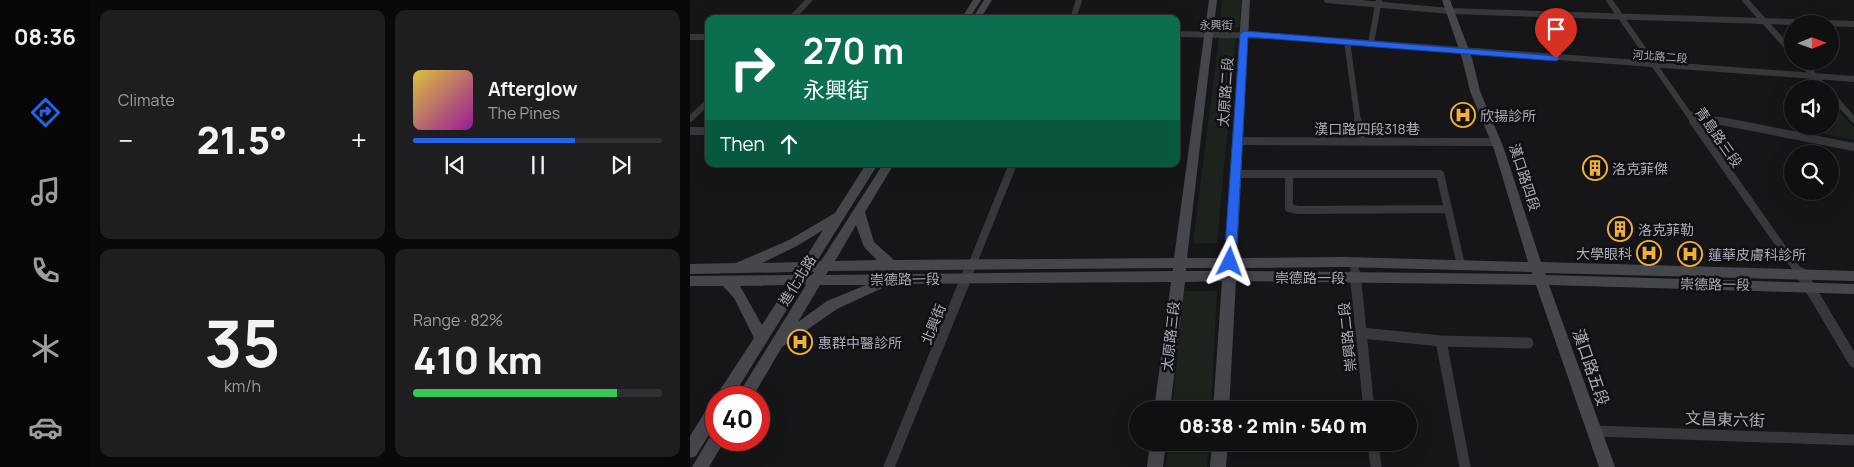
<!DOCTYPE html>
<html lang="en">
<head>
<meta charset="utf-8">
<style>
	body { margin:0; font-family:Manrope,"Noto Sans TC",sans-serif; background:#1e1e20; color:#f1f3f6; height:100vh; display:flex; flex-direction:column; font-size:19px; white-space:nowrap }
	* { box-sizing:border-box; margin:0 }
	p { font-size:16px; color:#9c9d9f }
	.icon { flex:none; width:28px; height:28px; fill:none; stroke:currentColor; stroke-width:2; stroke-linecap:round; stroke-linejoin:round }
	.map { position:relative; flex:1; overflow:hidden }
	.details { display:flex; flex-direction:column; gap:10px; padding:10px; background:#09090a; width:600px }
	.details>* { flex:none }
	.top-card { position:absolute; left:15px; top:15px; width:475px; height:152px; border-radius:10px; box-shadow:0 5px 20px #0002,0 0 0 1px #303032; background:#0b6e4f; color:#fff; overflow:hidden }
	.needle { width:32px; rotate:89deg }
	.controls { position:absolute; left:1094px; top:15px; display:grid; gap:10px }
	.controls a { display:grid; place-items:center; width:55px; height:55px; border-radius:50%; background:#101012; box-shadow:0 5px 20px #0002,0 0 0 1px #303032; font-size:25px }
	.speed { position:absolute; left:15px; top:386px; display:flex; gap:10px; font-size:25px; font-weight:700; text-align:center }
	.speed>* { display:grid; place-content:center; width:65px; height:65px; border-radius:50%; background:#101012; box-shadow:0 5px 20px #0002,0 0 0 1px #303032; line-height:1 }
	.speed .limit { border:8px solid #d22; background:#fff; color:#111 }
	.pin { position:absolute; display:grid; place-items:center; width:42px; height:42px; color:#fff; margin:-51px -21px; border-radius:50% 50% 50% 0; rotate:-45deg; box-shadow:0 0 5px #0007 }
	.pin .icon { rotate:45deg }
	.me { position:absolute; width:55px; margin:-28px; rotate:3deg; stroke-linejoin:round; filter:drop-shadow(0 0 4px #0008) }
	.turn { display:flex; align-items:center; gap:18px; height:105px; padding:0 15px; font-size:22px }
	.turn .icon { width:65px; height:65px; stroke-width:2.5 }
	.turn b { display:block; font-size:35px; line-height:42px }
	.then { display:flex; align-items:center; height:48px; padding:0 15px; background:#0003; gap:10px; font-size:19px }
	.big { font-size:38px; font-weight:800; line-height:1.1 }
	.details .card { flex:1; display:flex; flex-direction:column; justify-content:center; gap:8px; min-width:0; padding:0 18px; border-radius:10px; background:#1e1e20 }
	.details .dial { align-items:center; gap:0 }
	.dial b { font-size:65px; line-height:1 }
	.song { display:flex; align-items:center; gap:15px }
	.cover { width:60px; height:60px; border-radius:8px; background:linear-gradient(135deg,hsl(50 70% 55%),hsl(300 70% 35%)) }
	.played { height:5px; border-radius:2px; background:linear-gradient(90deg,#2563eb 65%,#303032 65%) }
	.keys { display:flex; justify-content:space-around; direction:ltr }
	.heat { display:flex; justify-content:space-between; align-items:center; font-size:28px; direction:ltr }
	.charge { height:8px; border-radius:4px; background:linear-gradient(90deg,#34c759 82%,#303032 0) }
	.details .tiles { flex:1; display:grid; gap:10px; grid-template-columns:repeat(2,1fr) }
	.trip { position:absolute; left:439px; top:401px; width:288px; height:50px; border-radius:25px; background:#101012; box-shadow:0 5px 20px #0002,0 0 0 1px #303032; font-weight:800; line-height:50px; text-align:center }
	main { display:flex; flex:1; min-height:0 }
	.tabs { display:flex; flex-direction:column; width:90px; justify-content:space-around; align-items:center; background:#060607; color:#9c9d9f }
	.tabs .icon { width:35px; height:35px }
	.tabs .selected { color:#2563eb }
	.tabs b { font-size:22px; color:#f1f3f6 }
	.map>svg:first-child { display:block }
	.green { fill:#1c231d }
	.lines { fill:none; stroke-linecap:round; stroke-linejoin:round }
	.street-far2 { stroke:#37383d; stroke-width:6 }
	.street-far1 { stroke:#37383d; stroke-width:8 }
	.street { stroke:#37383d; stroke-width:11 }
	.secondary { fill:#45474d; fill-rule:evenodd }
	.route { fill:#2563eb; stroke:#184099 }
	.labels { text-anchor:middle; dominant-baseline:central; stroke-width:5; stroke-linejoin:round; paint-order:stroke }
	.far-street-label { font-size:11px; fill:#a8adb8; stroke:#111113 }
	.street-label { font-size:14px; fill:#a8adb8; stroke:#111113 }
	.poi-label { font-size:14px; fill:#a8adb8; stroke:#111113; text-anchor:start }
	.near-street-label { font-size:16px; fill:#a8adb8; stroke:#111113 }
</style>
</head>
<body>
<main>
<nav class="tabs">
<b>08:36</b>
<svg class="icon selected" aria-label="directions" viewBox="0 0 24 24"><path d="M12 3l9 9-9 9-9-9zM9 14v-3h6M13 9l2 2-2 2"/></svg>
<svg class="icon" aria-label="music" viewBox="0 0 24 24"><path d="M9 18V5l10-2v13"/><circle cx="6" cy="18" r="3"/><circle cx="16" cy="16" r="3"/></svg>
<svg class="icon" aria-label="phone" viewBox="0 0 24 24"><path d="M5 4h4l2 5-3 2q2 4 5 5l2-3 5 2v4C11 20 4 13 5 4z"/></svg>
<svg class="icon" aria-label="climate" viewBox="0 0 24 24"><path d="M12 3v18M4 7l16 10M4 17L20 7"/></svg>
<svg class="icon" aria-label="car" viewBox="0 0 24 24"><path d="M5 17H2v-5l4-1 3-4h7l3 4 3 1v5h-3M9 17h6M6 11h13"/><circle cx="7" cy="17" r="2"/><circle cx="17" cy="17" r="2"/></svg>
</nav>
<section class="details">
<div class="tiles">
<div class="card"><p>Climate</p>
<div class="heat"><a>−</a><b class="big">21.5°</b><a>+</a></div>
</div>
<div class="card">
<div class="song"><i class="cover"></i><div><b>Afterglow</b><p>The Pines</p></div></div>
<div class="played"></div>
<div class="keys"><svg class="icon" aria-label="previous" viewBox="0 0 24 24"><path d="M18 5L8 12l10 7zM5 5v14"/></svg><svg class="icon" aria-label="pause" viewBox="0 0 24 24"><path d="M8 5v14M16 5v14"/></svg><svg class="icon" aria-label="next" viewBox="0 0 24 24"><path d="M6 5l10 7-10 7zM19 5v14"/></svg></div>
</div>
<div class="card dial"><b>35</b><p>km/h</p></div>
<div class="card"><p>Range · 82%</p><b class="big">410 km</b><div class="charge"></div></div>
</div>
</section>
<div class="map">
<svg width="1164" height="467" viewBox="0 0 1164 467">
	<rect width="100%" height="100%" fill="#161618"/>
	<path class="green" d="M 532,0 L 551,0 L 549,27 L 530,27 Z
		M 529,38 L 546,38 L 527,243 L 503,243 Z
		M 1140,112 L 1151,113 L 1164,128 L 1164,140 L 1116,130 L 1115,126 L 1140,126 Z
		M 494,291 L 527,291 L 521,410 L 482,410 Z
		M 479,443 L 519,443 L 517,467 L 476,467 Z"/>
	<g class="lines">
		<path class="street-far2" d="M 637,0 L 760,11 L 1164,24
			M 919,0 L 1004,122
			M 1055,0 L 1102,52
			M 101,19 L 119,0
			M 383,19 L 389,0
			M 486,34 L 585,36 L 1164,79
			M 0,37 L 19,37
			M 657,41 L 668,122
			M 681,43 L 689,0
			M 1111,61 L 1136,89
			M 1140,93 L 1164,120
			M 998,114 L 1037,122
			M 0,119 L 19,101"/>
		<path class="street-far1" d="M 668,121 L 671,140
			M 1003,121 L 1111,275
			M 1031,121 L 1164,147
			M 0,131 L 19,131
			M 546,141 L 807,142
			M 544,174 L 750,174 L 771,265
			M 599,174 L 599,208 L 608,210 L 758,209
			M 664,262 L 665,275
			M 278,275 L 323,164"/>
		<path class="street" d="M 665,273 L 679,410
			M 1111,273 L 1164,362
			M 671,333 L 751,341 L 838,343
			M 751,341 L 775,467
			M 905,431 L 1164,440
			M 683,442 L 686,467
			M 199,467 L 278,273"/>
		<path class="secondary" d="M 283,0 L 291,0 L 279,19 L 271,19 Z
			M 294,0 L 302,0 L 290,19 L 282,19 Z
			M 519,0 L 527,0 L 497,258 L 534,258 L 552,0 L 560,0 L 547,258 L 654,257 L 838,262 L 804,149 L 780,91 L 772,58 L 752,0 L 760,0 L 782,58 L 790,91 L 814,149 L 851,262 L 1164,271 L 1164,281 L 855,273 L 856,275 L 1164,284 L 1164,294 L 859,285 L 925,467 L 909,467 L 846,285 L 546,281 L 539,410 L 523,410 L 532,281 L 495,282 L 480,410 L 464,410 L 481,282 L 201,284 L 147,309 L 92,347 L 62,398 L 46,398 L 116,285 L 112,285 L 42,398 L 26,398 L 26,400 L 25,398 L 28,393 L 64,338 L 44,298 L 33,286 L 0,286 L 0,276 L 104,275 L 106,272 L 0,274 L 0,264 L 46,263 L 99,240 L 145,213 L 176,164 L 188,164 L 127,261 L 131,261 L 193,164 L 204,164 L 175,212 L 184,242 L 204,260 L 484,258 ZM 166,225 L 174,247 L 187,260 L 145,261 ZM 133,230 L 113,262 L 72,263 L 107,246 ZM 654,267 L 842,272 L 842,274 L 546,271 L 546,268 ZM 483,268 L 483,271 L 136,275 L 138,271 ZM 496,268 L 533,268 L 533,271 L 496,271 ZM 120,272 L 124,272 L 122,275 L 119,275 ZM 98,285 L 72,325 L 50,286 ZM 130,285 L 176,285 L 137,301 L 108,322 Z
			M 26,402 L 26,423 L 6,456 L 0,458 L 0,436 L 20,404 Z
			M 26,433 L 26,440 L 35,440 L 19,467 L 2,467 L 21,435 Z
			M 460,442 L 476,442 L 473,467 L 457,467 Z
			M 522,442 L 538,442 L 536,467 L 520,467 Z"/>
	</g>
	<path class="route" d="M 554,31 L 866,56 L 870,59 L 866,61 L 558,37 L 546,262 L 540,266 L 534,262 L 550,34 Z"/>
	<defs>
		<symbol id="hospital-ring" viewBox="-11 -11 22 22"><circle r="9.5" fill="#111113" stroke="#f2b134" stroke-width="1.5"/><path d="M-5-5h3v3.5h4V-5h3V5h-3V1.5h-4V5h-3Z" fill="#f2b134"/></symbol>
		<symbol id="building-ring" viewBox="-11 -11 22 22"><circle r="9.5" fill="#111113" stroke="#f2b134" stroke-width="1.5"/><path d="M-4-6H4V6H1V3H-1V6H-4ZM-2.5-4.3h1.7v1.8h-1.7ZM.8-4.3h1.7v1.8H.8ZM-2.5-1h1.7V.8h-1.7ZM.8-1h1.7V.8H.8Z" fill="#f2b134"/></symbol>
	</defs>
	<g fill-rule="evenodd">
		<use href="#hospital-ring" x="759" y="101" width="28" height="28"/>
		<use href="#building-ring" x="891" y="154" width="28" height="28"/>
		<use href="#building-ring" x="916" y="215" width="28" height="28"/>
		<use href="#hospital-ring" x="945" y="239" width="28" height="28"/>
		<use href="#hospital-ring" x="986" y="240" width="28" height="28"/>
		<use href="#hospital-ring" x="96" y="328" width="28" height="28"/>
	</g>
	<g class="labels">
		<g class="far-street-label">
			<text x="526" y="24">永興街</text>
			<text transform="translate(970 56) rotate(4)">河北路二段</text>
		</g>
		<g class="street-label">
			<text transform="translate(535 92) rotate(-86)">太原路二段</text>
			<text x="677" y="128">漢口路四段318巷</text>
			<text transform="translate(1029 137) rotate(55)">青島路三段</text>
			<text transform="translate(835 177) rotate(72)">漢口路四段</text>
			<text x="620" y="277">崇德路一段</text>
			<text transform="translate(215 279) rotate(-1)">崇德路一段</text>
			<text transform="translate(107 280) rotate(-58)">進化北路</text>
			<text transform="translate(1025 284) rotate(1)">崇德路一段</text>
			<text transform="translate(243 324) rotate(-68)">北興街</text>
			<text transform="translate(480 336) rotate(-84)">太原路三段</text>
			<text transform="translate(657 337) rotate(-96)">崇興路二段</text>
		</g>
		<g class="poi-label">
			<text x="790" y="115">欣揚診所</text>
			<text x="922" y="168">洛克菲傑</text>
			<text x="948" y="229">洛克菲勒</text>
			<text x="942" y="253" text-anchor="end">大學眼科</text>
			<text x="1018" y="254">蓮華皮膚科診所</text>
			<text x="128" y="342">惠群中醫診所</text>
		</g>
		<g class="near-street-label">
			<text transform="translate(901 367) rotate(71)">漢口路五段</text>
			<text transform="translate(1035 419) rotate(2)">文昌東六街</text>
		</g>
	</g>
</svg>
<div class="controls">
<a><svg class="needle" viewBox="-14 -14 28 28"><path d="M0-13l5 13h-10z" fill="#e53935"/><path d="M0 13l5-13h-10z" fill="#9c9d9f"/></svg></a>
<a><svg class="icon" aria-label="sound" viewBox="0 0 24 24"><path d="M4 9h4l5-4v14l-5-4H4zM17 9q2 3 0 6"/></svg></a>
<a><svg class="icon" aria-label="search" viewBox="0 0 24 24"><circle cx="10" cy="10" r="6"/><path d="M15 15l6 6"/></svg></a>
</div>
<div class="speed"><div class="limit">40</div></div>
<div class="pin" style="left:866px;top:59px;background:#d93025"><svg class="icon" aria-label="arrive" viewBox="0 0 24 24"><path d="M6 21V4h12l-3 4 3 4H6"/></svg></div>
<svg class="me" style="left:540px;top:262px" viewBox="-20 -20 40 40"><path d="M0-17L14 15 0 8-14 15z" fill="#2563eb" stroke="#fff" stroke-width="4"/></svg>
<div class="trip">08:38 · 2 min · 540 m</div>
<div class="top-card">
<div class="turn"><svg class="icon" aria-label="right" viewBox="0 0 24 24"><path d="M7 20v-9h11M14 6l5 5-5 5"/></svg><div><b>270 m</b>永興街</div></div>
<div class="then">Then<svg class="icon" aria-label="ahead" viewBox="0 0 24 24"><path d="M12 20V5M6 11l6-6 6 6"/></svg></div>
</div>
</div>
</main>
</body>
</html>
